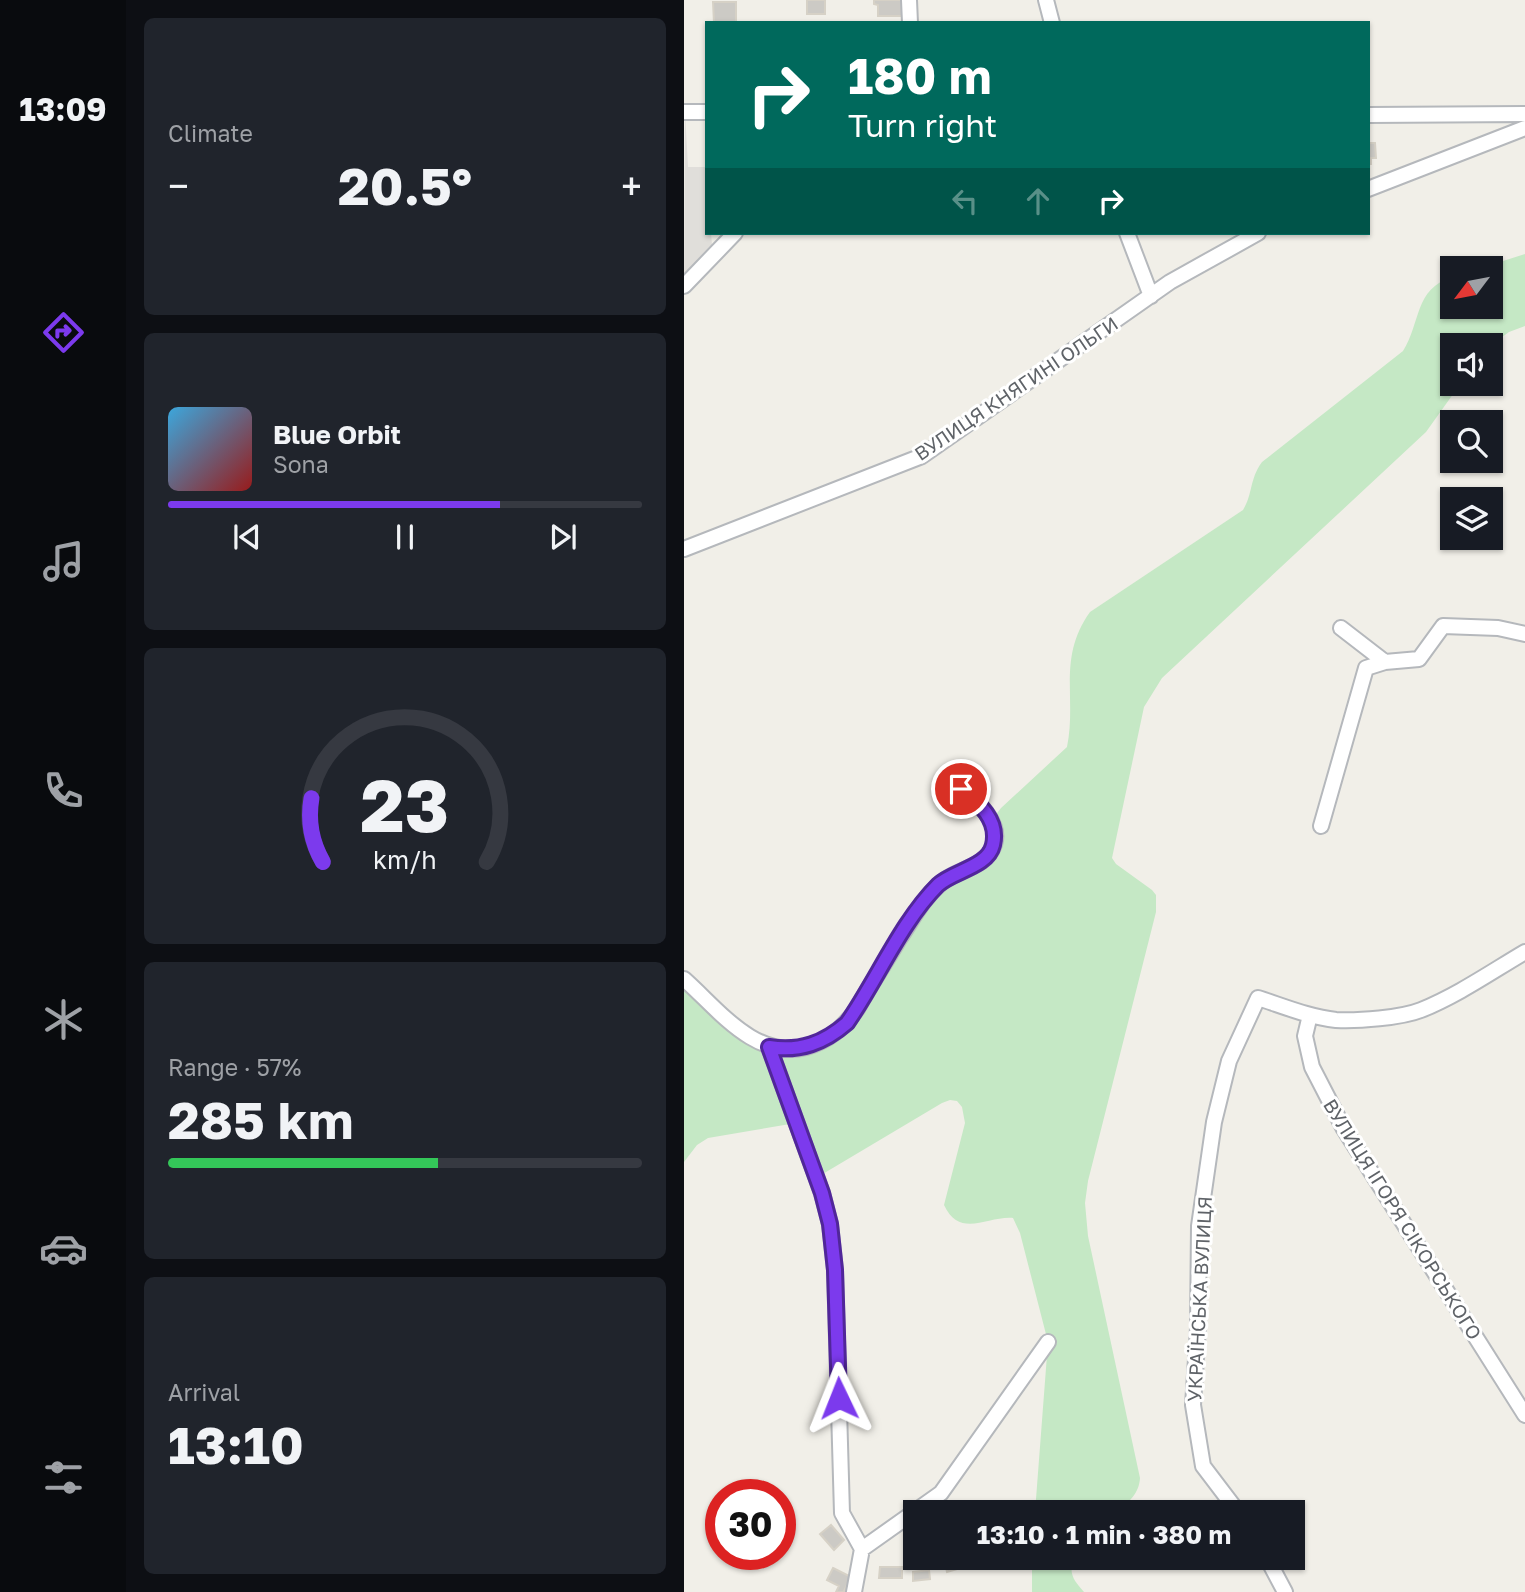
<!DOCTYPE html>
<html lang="en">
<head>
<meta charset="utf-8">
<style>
	body { margin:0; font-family:"Golos Text",sans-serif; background:#20242c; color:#f1f3f6; height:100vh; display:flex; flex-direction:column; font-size:26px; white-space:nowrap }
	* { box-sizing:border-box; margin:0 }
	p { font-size:23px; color:#9ea1a6 }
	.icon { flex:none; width:38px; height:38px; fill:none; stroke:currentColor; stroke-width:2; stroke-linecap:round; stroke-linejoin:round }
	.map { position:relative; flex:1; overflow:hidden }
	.details { display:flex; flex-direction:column; gap:18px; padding:18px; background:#0d0f14; width:558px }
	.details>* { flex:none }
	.guide { position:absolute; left:21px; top:21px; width:665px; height:214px; border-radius:0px; box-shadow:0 2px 5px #0004; background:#00695c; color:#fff; overflow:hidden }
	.needle { width:46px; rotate:238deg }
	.controls { position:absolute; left:756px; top:256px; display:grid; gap:14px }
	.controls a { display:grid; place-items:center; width:63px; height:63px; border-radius:0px; background:#171b24; box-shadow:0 2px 5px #0004; font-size:35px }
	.speed { position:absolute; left:21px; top:1479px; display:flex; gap:14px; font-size:35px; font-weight:700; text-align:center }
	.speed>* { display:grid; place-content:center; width:91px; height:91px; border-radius:50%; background:#171b24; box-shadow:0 2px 5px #0004; line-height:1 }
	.speed .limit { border:10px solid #d22; background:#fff; color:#111 }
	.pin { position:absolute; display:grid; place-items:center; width:60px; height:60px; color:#fff; margin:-30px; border:4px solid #fff; border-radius:50%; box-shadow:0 2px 7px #0007 }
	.me { position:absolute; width:77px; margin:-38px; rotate:358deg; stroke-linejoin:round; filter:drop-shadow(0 0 5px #0008) }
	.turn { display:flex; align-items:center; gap:24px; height:147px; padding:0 28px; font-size:32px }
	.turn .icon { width:91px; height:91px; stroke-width:2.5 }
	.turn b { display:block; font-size:49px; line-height:60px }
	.lanes { display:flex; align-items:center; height:66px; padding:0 28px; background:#0003; justify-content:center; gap:35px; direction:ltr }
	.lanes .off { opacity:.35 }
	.big { font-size:52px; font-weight:700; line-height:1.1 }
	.details .widget { flex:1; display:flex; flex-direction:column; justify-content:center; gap:10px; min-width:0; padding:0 24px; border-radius:10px; background:#20242c }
	.details .dial { align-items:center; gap:0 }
	.dial svg { height:182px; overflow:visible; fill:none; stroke:#363941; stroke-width:7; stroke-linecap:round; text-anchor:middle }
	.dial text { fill:#f1f3f6; stroke:none }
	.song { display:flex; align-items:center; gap:21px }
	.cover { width:84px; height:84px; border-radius:10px; background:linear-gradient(135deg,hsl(200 70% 55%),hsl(0 70% 35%)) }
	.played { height:7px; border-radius:4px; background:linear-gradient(90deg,#7c3aed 70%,#363941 70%) }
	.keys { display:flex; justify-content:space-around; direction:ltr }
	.heat { display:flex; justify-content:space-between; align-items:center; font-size:38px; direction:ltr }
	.charge { height:10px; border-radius:5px; background:linear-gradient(90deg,#34c759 57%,#363941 0) }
	.trip { position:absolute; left:219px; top:1500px; width:402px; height:70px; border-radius:0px; background:#171b24; box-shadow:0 2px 5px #0004; font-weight:700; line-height:70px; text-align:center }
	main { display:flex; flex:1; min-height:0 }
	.menu { display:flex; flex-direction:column; width:126px; justify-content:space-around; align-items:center; background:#090b0e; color:#9ea1a6 }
	.menu .icon { width:49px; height:49px }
	.menu .selected { color:#7c3aed }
	.menu b { font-size:32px; color:#f1f3f6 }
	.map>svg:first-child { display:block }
	.industrial { fill:#e0deda }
	.green { fill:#c5e8c5 }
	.building { fill:#cccac5; stroke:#d6d1c6; stroke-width:2 }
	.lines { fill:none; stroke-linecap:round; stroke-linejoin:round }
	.minor-casing { stroke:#b5b8bc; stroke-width:18 }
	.minor { stroke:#fff; stroke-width:14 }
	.route-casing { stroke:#51269a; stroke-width:18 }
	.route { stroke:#7c3aed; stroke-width:12 }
	.labels { text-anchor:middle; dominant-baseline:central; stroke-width:6; stroke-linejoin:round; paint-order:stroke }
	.street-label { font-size:19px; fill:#5f6368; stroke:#fff }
</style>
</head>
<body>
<main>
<nav class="menu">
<b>13:09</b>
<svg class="icon selected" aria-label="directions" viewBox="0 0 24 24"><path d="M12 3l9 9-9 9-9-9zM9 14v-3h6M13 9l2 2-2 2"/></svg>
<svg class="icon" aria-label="music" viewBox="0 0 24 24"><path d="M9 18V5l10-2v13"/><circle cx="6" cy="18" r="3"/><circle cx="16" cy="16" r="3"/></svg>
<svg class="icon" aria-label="phone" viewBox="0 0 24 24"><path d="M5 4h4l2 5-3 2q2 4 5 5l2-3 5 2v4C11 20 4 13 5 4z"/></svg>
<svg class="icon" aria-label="climate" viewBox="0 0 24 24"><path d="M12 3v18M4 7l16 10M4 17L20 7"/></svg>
<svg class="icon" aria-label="car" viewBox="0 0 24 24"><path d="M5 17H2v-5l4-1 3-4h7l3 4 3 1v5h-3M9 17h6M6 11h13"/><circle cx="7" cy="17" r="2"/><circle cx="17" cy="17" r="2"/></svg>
<svg class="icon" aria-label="filters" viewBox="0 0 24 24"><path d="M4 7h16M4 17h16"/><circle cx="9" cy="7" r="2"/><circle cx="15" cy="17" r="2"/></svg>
</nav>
<section class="details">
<div class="widget"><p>Climate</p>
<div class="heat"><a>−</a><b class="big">20.5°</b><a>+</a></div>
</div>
<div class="widget">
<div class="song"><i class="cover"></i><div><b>Blue Orbit</b><p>Sona</p></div></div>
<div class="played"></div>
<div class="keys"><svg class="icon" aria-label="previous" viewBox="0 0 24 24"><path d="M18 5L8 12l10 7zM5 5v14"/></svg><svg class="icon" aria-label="pause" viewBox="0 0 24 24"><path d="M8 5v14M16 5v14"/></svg><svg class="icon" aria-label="next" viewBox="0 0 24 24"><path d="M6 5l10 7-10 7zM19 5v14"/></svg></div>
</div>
<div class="widget dial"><svg viewBox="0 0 100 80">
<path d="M14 69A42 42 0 1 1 86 69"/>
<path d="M14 69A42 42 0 0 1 9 41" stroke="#7c3aed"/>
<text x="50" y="56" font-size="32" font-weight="700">23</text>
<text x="50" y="72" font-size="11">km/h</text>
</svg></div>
<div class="widget"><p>Range · 57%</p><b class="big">285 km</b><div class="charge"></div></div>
<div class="widget"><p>Arrival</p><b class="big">13:10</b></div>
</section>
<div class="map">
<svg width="841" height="1592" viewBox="0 0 841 1592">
	<rect width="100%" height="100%" fill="#f1efe8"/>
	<path class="industrial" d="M 1,112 L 4,167 L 22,167 L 23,233 L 27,233 L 29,256 L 0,286 Z"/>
	<path class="green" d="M 841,254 L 841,326 L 825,332 L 807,345 L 768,345 L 768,383 L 777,383 L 742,432 L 478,678 L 460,707 L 428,858 L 432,864 L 468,890 L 472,895 L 472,912 L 404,1181 L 401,1203 L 404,1236 L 456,1478 C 455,1494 445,1501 434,1512 L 351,1512 L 364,1342 L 336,1233 L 329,1218 C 303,1216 276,1239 260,1205 L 281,1123 L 278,1107 L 273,1101 L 266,1100 L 258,1103 L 132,1178 L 112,1123 L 24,1138 L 13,1145 L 0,1162 L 0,979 L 85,1047 L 150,1034 L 239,902 L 301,857 L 307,821 L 317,808 L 383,747 C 393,698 373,658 406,612 L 559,510 C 569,494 565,480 578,462 L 719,351 C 737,323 730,289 768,277 L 768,306 L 807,306 L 807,268 L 797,268 Z
		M 348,1558 L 391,1558 C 383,1572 390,1581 400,1592 L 348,1592 Z"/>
	<path class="building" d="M 123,0 L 141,0 L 141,14 L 123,14 Z
		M 190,0 L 219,0 L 219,16 L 194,16 L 194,5 L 190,4 Z
		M 29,2 L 52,2 L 52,23 L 30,23 Z
		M 684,143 L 691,143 L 692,158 L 687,158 L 687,164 L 684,164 Z
		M 147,1525 L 160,1540 L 150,1550 L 136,1534 Z
		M 233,1558 L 256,1558 L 256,1562 L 234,1564 Z
		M 260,1558 L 269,1558 L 273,1569 L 263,1572 Z
		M 196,1567 L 218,1567 L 218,1578 L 195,1578 Z
		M 149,1568 L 167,1577 L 160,1591 L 162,1592 L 152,1592 L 155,1586 L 143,1580 Z
		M 245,1570 L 246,1579 L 229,1581 L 229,1572 Z"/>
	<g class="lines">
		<defs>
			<path id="minor" d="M 225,0 L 226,23
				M 362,0 L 368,23
				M 0,112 L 23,112
				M 684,115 L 841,114
				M 684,189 L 841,128
				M 443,233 L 467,296
				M 0,286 L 51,233
				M 0,549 L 238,456 L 486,282 L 574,233
				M 657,628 L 701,662
				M 637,826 L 682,668 L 701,662 L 735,659 L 759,626 L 814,628 L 841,634
				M 0,979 C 34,1009 71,1060 122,1047 C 144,1041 159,1028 173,1009 C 186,985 201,963 215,939 C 228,920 239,898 257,883 C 271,870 298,868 307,851 C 322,826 294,802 277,789
				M 626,1015 L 621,1036 L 628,1067 L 660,1129 L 841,1415
				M 85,1047 L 138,1193 L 146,1224 L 151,1270 L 158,1513 L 178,1549
				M 554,1512 L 519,1466 L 509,1405 L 514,1328 L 515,1226 L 530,1122 L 545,1061 L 574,998 C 599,1006 625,1017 652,1020 C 674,1021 717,1018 737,1010 C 774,995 807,972 841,952
				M 583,1558 L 601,1592
				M 170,1592 L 178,1549 L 257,1493 L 364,1342"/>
		</defs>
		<use href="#minor" class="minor-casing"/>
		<use href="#minor" class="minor"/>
	</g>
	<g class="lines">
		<defs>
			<path id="route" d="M 155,1398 L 151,1270 L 146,1224 L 138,1193 L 85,1047 C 116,1052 140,1043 163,1023 C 193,980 217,922 254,885 C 269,871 304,867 309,845 C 315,820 295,803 277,789"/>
		</defs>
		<use href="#route" class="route-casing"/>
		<use href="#route" class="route"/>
	</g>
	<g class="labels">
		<g class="street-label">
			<text transform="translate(332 388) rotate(-34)">ВУЛИЦЯ КНЯГИНІ ОЛЬГИ</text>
			<text transform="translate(719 1219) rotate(58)">ВУЛИЦЯ ІГОРЯ СІКОРСЬКОГО</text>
			<text transform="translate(515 1299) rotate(-87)">УКРАЇНСЬКА ВУЛИЦЯ</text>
		</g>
	</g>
</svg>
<div class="controls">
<a><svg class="needle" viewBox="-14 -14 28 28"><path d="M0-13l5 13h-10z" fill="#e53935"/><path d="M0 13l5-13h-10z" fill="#9ea1a6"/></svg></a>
<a><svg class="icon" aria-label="sound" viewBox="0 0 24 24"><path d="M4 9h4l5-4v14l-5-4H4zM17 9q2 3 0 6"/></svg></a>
<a><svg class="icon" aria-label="search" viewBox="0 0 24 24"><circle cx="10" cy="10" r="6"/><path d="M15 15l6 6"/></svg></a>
<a><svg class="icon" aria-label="layers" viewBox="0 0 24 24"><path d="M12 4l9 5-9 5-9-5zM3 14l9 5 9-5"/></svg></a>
</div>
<div class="speed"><div class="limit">30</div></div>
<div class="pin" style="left:277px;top:789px;background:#d93025"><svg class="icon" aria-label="arrive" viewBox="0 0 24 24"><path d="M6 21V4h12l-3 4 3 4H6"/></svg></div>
<svg class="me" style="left:155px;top:1398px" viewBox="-20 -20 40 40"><path d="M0-17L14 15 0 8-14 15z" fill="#7c3aed" stroke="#fff" stroke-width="4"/></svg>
<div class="trip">13:10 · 1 min · 380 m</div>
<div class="guide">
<div class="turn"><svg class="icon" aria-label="right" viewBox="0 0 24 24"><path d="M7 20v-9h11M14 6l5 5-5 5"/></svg><div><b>180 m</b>Turn right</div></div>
<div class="lanes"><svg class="icon off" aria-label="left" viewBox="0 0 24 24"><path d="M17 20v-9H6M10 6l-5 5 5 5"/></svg><svg class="icon off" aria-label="ahead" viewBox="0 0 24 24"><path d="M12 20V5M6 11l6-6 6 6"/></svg><svg class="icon" aria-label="right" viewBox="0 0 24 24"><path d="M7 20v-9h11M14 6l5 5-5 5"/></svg></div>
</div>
</div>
</main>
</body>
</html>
